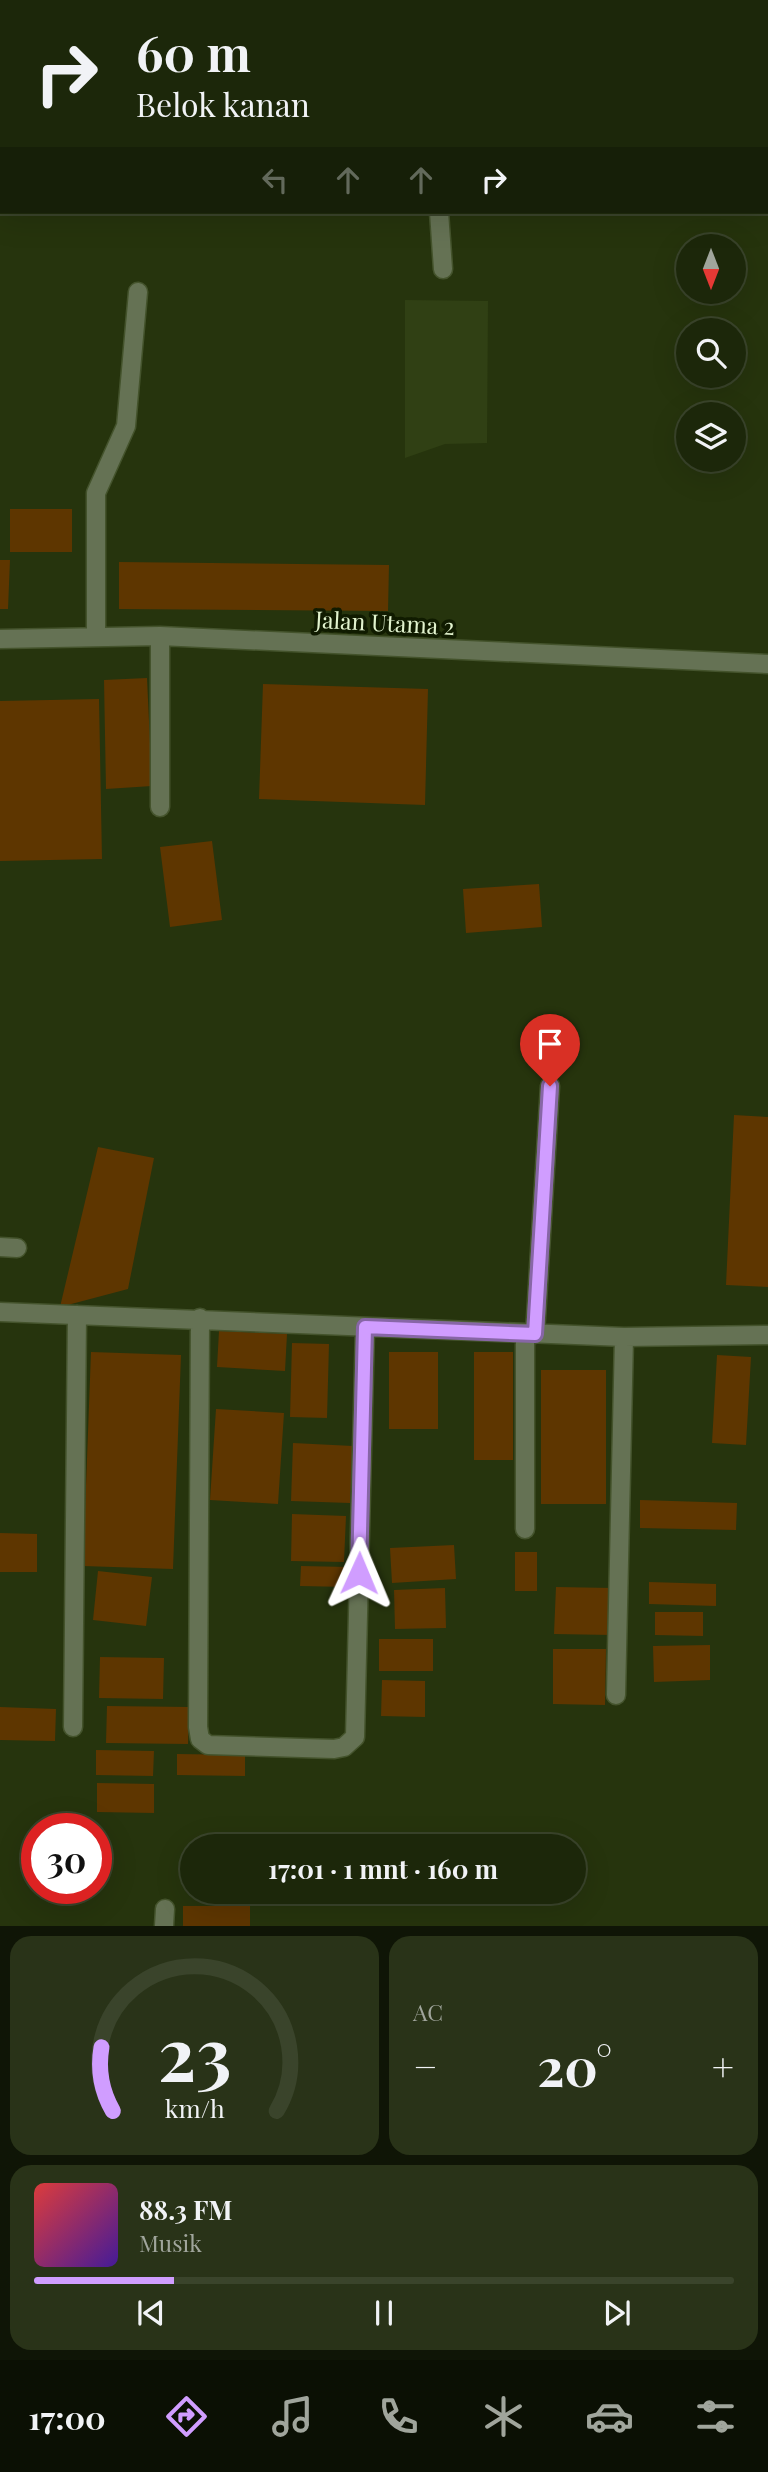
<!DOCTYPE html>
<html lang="id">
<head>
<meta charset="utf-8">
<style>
	body { margin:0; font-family:"Playfair Display",serif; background:#293318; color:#f1f3f6; height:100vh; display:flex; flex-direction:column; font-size:26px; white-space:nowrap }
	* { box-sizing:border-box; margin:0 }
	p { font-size:23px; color:#a0a59c }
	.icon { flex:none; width:38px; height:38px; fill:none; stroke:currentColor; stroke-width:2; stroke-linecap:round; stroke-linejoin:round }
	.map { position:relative; height:1926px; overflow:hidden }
	.details { display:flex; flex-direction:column; gap:10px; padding:10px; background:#0f1506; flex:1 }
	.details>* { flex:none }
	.hud { position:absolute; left:0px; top:0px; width:768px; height:214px; box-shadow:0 7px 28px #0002,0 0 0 2px #3a442b; background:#1c270a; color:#f1f3f6; overflow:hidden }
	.needle { width:46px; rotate:180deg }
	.tools { position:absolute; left:676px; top:234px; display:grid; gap:14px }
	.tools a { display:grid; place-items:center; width:70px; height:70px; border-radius:50%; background:#1c270a; box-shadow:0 7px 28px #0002,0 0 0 2px #3a442b; font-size:35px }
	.speed { position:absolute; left:21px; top:1813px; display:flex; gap:14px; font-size:35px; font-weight:700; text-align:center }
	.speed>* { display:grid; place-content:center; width:91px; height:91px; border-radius:50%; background:#1c270a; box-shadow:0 7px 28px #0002,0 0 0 2px #3a442b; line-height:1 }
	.speed .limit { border:10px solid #d22; background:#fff; color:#111 }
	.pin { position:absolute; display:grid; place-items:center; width:60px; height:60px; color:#fff; margin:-72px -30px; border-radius:50% 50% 50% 0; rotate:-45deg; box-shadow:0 0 7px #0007 }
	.pin .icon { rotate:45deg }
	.me { position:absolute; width:77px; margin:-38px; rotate:1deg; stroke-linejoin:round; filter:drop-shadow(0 0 5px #0008) }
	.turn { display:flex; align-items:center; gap:24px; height:147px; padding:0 21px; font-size:32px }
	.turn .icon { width:91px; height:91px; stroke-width:2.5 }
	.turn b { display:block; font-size:49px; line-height:60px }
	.lanes { display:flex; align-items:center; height:66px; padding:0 21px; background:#0003; justify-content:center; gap:35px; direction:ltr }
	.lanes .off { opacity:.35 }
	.big { font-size:52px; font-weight:700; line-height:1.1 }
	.details .card { flex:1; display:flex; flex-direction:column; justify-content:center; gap:10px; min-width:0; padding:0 24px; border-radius:21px; background:#293318 }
	.details .dial { align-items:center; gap:0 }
	.dial svg { height:182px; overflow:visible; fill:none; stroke:#3a442b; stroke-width:7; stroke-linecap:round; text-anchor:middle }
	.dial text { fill:#f1f3f6; stroke:none }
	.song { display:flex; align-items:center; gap:21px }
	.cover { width:84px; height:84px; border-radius:10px; background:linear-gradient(135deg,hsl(0 70% 55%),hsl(260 70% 35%)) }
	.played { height:7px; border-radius:4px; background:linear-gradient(90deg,#d09dff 20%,#3a442b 20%) }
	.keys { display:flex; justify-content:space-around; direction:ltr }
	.heat { display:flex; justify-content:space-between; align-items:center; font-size:38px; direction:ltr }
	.details .tiles { flex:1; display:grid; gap:10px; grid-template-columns:1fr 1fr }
	.card:last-child { grid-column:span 2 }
	.trip { position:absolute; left:180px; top:1834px; width:406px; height:70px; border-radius:35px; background:#1c270a; box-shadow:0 7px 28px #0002,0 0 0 2px #3a442b; font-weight:700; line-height:70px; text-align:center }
	.dock { display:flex; height:112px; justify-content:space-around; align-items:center; background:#0b1004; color:#a0a59c }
	.dock .icon { width:49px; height:49px }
	.dock .active { color:#d09dff }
	.dock b { font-size:32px; color:#f1f3f6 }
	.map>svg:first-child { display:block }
	.built { fill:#304014 }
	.building { fill:#5e3600 }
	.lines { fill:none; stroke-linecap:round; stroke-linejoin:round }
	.minor-casing { stroke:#44532c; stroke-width:21 }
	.minor { stroke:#657254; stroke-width:18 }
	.route-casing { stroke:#8766a6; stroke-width:18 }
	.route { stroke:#d09dff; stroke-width:12 }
	.labels { text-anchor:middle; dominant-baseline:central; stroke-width:7; stroke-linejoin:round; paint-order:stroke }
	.street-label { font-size:23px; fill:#e2f3ce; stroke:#101b00 }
</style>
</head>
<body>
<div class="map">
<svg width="768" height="1926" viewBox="0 0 768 1926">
	<rect width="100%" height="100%" fill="#26340d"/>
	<path class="built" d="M 405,300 L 488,301 L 487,443 L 445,444 L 405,458 Z"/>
	<path class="building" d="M 10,509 L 72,509 L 72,552 L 10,552 Z
		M 0,560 L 10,560 L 8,609 L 0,609 Z
		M 119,562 L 389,565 L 388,611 L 119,609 Z
		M 147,678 L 152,786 L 106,789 L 104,680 Z
		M 263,684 L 428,689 L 425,805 L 259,799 Z
		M 99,699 L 102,859 L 0,861 L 0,701 Z
		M 212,841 L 222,920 L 170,927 L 160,847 Z
		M 539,884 L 542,927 L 466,933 L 463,889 Z
		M 734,1115 L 768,1117 L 768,1287 L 726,1285 Z
		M 98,1147 L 154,1158 L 128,1289 L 60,1307 Z
		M 219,1331 L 287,1334 L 285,1371 L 217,1367 Z
		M 292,1343 L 329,1344 L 327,1418 L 290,1417 Z
		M 91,1352 L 181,1355 L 173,1569 L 83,1566 Z
		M 389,1352 L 438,1352 L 438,1429 L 389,1429 Z
		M 474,1352 L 513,1352 L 513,1460 L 474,1460 Z
		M 717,1355 L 751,1357 L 746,1445 L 712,1443 Z
		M 541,1370 L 606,1370 L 606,1504 L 541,1504 Z
		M 216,1409 L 284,1413 L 278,1504 L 210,1500 Z
		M 293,1443 L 353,1446 L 350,1503 L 291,1501 Z
		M 640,1500 L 737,1503 L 736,1530 L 640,1528 Z
		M 292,1514 L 346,1516 L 344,1562 L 291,1561 Z
		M 0,1533 L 37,1534 L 37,1572 L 0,1572 Z
		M 454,1545 L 456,1579 L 392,1583 L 390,1548 Z
		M 515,1552 L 537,1552 L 537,1591 L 515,1591 Z
		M 301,1566 L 348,1567 L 348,1587 L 300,1586 Z
		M 98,1571 L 152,1577 L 146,1626 L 93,1620 Z
		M 649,1582 L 716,1584 L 716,1606 L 649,1604 Z
		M 556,1587 L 613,1588 L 612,1635 L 554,1634 Z
		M 445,1588 L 446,1628 L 395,1629 L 394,1590 Z
		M 655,1612 L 703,1612 L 703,1636 L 655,1635 Z
		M 379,1639 L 433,1639 L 433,1671 L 379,1671 Z
		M 710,1645 L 710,1680 L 654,1682 L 653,1646 Z
		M 553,1649 L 606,1649 L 605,1705 L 553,1704 Z
		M 100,1657 L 164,1658 L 163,1699 L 99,1698 Z
		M 382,1680 L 425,1681 L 425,1717 L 381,1716 Z
		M 107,1706 L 189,1707 L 188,1744 L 106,1743 Z
		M 0,1707 L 56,1709 L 55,1741 L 0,1740 Z
		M 96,1750 L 154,1751 L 153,1776 L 96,1775 Z
		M 177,1754 L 245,1755 L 245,1776 L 177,1775 Z
		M 97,1783 L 154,1784 L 154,1813 L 97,1812 Z
		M 183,1906 L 250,1906 L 250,1926 L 183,1926 Z"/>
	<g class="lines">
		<defs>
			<path id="minor" d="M 427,0 L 428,2
				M 439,212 L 443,269
				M 96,636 L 96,493 L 126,426 L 138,292
				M 0,639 L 160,636 L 768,664
				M 160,807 L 160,636
				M 0,1247 L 17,1248
				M 0,1312 L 624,1337 L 768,1335
				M 200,1318 L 198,1727 L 200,1739 L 208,1745 L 334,1749 L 344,1747 L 355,1737 L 365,1327
				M 525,1333 L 525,1529
				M 535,1334 L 550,1086
				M 616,1695 L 624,1337
				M 73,1727 L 77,1315
				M 164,1926 L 165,1909"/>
		</defs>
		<use href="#minor" class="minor-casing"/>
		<use href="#minor" class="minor"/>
	</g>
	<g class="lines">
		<defs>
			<path id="route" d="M 359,1573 L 365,1327 L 535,1334 L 550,1086"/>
		</defs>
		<use href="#route" class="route-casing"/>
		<use href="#route" class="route"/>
	</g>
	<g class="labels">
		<g class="street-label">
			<text transform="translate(385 622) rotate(3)">Jalan Utama 2</text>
		</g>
	</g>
</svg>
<div class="tools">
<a><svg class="needle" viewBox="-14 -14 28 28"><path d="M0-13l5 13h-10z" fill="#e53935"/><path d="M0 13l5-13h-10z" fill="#a0a59c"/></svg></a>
<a><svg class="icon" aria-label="search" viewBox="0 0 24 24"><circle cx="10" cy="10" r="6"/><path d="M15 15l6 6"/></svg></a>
<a><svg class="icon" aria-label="layers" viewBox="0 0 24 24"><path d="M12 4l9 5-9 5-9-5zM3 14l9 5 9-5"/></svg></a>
</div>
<div class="speed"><div class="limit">30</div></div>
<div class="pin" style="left:550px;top:1086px;background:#d93025"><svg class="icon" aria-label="arrive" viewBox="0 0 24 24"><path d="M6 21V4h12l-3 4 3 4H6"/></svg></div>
<svg class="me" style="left:359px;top:1573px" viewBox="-20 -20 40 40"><path d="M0-17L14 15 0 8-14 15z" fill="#d09dff" stroke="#fff" stroke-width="4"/></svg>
<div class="trip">17:01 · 1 mnt · 160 m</div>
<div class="hud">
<div class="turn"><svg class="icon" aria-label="right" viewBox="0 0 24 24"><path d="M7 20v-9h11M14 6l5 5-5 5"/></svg><div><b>60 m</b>Belok kanan</div></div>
<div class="lanes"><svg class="icon off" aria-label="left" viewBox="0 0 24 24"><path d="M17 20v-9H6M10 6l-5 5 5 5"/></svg><svg class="icon off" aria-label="ahead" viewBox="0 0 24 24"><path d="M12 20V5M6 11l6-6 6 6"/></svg><svg class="icon off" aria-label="ahead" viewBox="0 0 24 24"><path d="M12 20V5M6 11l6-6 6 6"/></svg><svg class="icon" aria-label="right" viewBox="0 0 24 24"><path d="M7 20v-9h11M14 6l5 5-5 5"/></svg></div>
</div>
</div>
<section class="details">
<div class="tiles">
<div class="card dial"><svg viewBox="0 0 100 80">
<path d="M14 69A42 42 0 1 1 86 69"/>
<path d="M14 69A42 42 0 0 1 9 41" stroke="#d09dff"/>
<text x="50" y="56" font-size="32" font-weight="700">23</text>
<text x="50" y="72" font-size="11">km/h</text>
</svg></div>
<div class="card"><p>AC</p>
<div class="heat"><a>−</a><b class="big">20°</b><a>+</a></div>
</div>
<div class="card">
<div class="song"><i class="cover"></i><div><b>88.3 FM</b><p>Musik</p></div></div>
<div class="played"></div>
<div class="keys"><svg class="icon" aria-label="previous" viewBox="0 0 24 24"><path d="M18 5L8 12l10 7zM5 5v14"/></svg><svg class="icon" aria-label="pause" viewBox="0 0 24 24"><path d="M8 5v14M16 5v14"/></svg><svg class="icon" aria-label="next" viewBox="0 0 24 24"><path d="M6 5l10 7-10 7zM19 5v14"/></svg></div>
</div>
</div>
</section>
<nav class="dock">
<b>17:00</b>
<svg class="icon active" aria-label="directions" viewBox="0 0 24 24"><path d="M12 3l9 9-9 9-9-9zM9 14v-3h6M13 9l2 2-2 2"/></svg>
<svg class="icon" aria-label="music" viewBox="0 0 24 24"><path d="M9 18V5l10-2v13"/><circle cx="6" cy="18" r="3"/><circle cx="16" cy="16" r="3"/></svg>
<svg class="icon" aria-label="phone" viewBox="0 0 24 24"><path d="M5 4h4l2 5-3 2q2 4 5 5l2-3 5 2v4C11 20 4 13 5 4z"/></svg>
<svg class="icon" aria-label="climate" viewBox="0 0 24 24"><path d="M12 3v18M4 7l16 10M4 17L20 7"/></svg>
<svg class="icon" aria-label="car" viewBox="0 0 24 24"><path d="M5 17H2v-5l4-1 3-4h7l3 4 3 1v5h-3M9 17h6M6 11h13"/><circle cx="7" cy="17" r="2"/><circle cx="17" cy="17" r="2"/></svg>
<svg class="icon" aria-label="filters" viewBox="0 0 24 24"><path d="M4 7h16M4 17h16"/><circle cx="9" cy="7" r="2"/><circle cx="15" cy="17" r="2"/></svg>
</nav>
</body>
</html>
